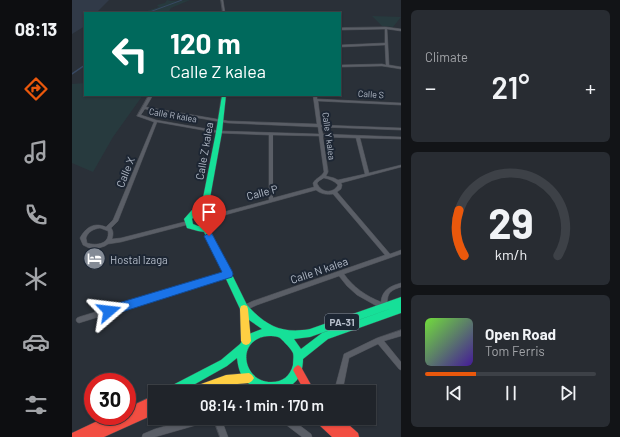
<!DOCTYPE html>
<html lang="en">
<head>
<meta charset="utf-8">
<style>
	body { margin:0; font-family:Barlow,sans-serif; background:#282c32; color:#f1f3f6; height:100vh; display:flex; flex-direction:column; font-size:15px; white-space:nowrap }
	* { box-sizing:border-box; margin:0 }
	p { font-size:13px; color:#a2a4a8 }
	.icon { flex:none; width:22px; height:22px; fill:none; stroke:currentColor; stroke-width:2; stroke-linecap:round; stroke-linejoin:round }
	.map { position:relative; flex:1; overflow:hidden }
	.sheet { display:flex; flex-direction:column; gap:10px; padding:10px; background:#121417; width:219px }
	.sheet>* { flex:none }
	.banner { position:absolute; left:12px; top:12px; width:257px; height:84px; border-radius:0px; box-shadow:0 1px 3px #0004,0 0 0 1px #3d4147; background:#00695c; color:#fff; overflow:hidden }
	.speed { position:absolute; left:12px; top:373px; display:flex; gap:8px; font-size:20px; font-weight:700; text-align:center }
	.speed>* { display:grid; place-content:center; width:52px; height:52px; border-radius:50%; background:#20242a; box-shadow:0 1px 3px #0004,0 0 0 1px #3d4147; line-height:1 }
	.speed .limit { border:6px solid #d22; background:#fff; color:#111 }
	.pin { position:absolute; display:grid; place-items:center; width:34px; height:34px; color:#fff; margin:-41px -17px; border-radius:50% 50% 50% 0; rotate:-45deg; box-shadow:0 0 4px #0007 }
	.pin .icon { rotate:45deg }
	.me { position:absolute; width:44px; margin:-22px; rotate:73deg; stroke-linejoin:round; filter:drop-shadow(0 0 3px #0008) }
	.turn { display:flex; align-items:center; gap:14px; height:84px; padding:0 20px; font-size:18px }
	.turn .icon { width:52px; height:52px; stroke-width:2.5 }
	.turn b { display:block; font-size:28px; line-height:34px }
	.big { font-size:30px; font-weight:600; line-height:1.1 }
	.sheet .card { flex:1; display:flex; flex-direction:column; justify-content:center; gap:6px; min-width:0; padding:0 14px; border-radius:6px; background:#282c32 }
	.sheet .dial { align-items:center; gap:0 }
	.dial svg { height:104px; overflow:visible; fill:none; stroke:#3d4147; stroke-width:7; stroke-linecap:round; text-anchor:middle }
	.dial text { fill:#f1f3f6; stroke:none }
	.song { display:flex; align-items:center; gap:12px }
	.cover { width:48px; height:48px; border-radius:6px; background:linear-gradient(135deg,hsl(100 70% 55%),hsl(260 70% 35%)) }
	.played { height:4px; border-radius:2px; background:linear-gradient(90deg,#ea580c 30%,#3d4147 30%) }
	.keys { display:flex; justify-content:space-around; direction:ltr }
	.heat { display:flex; justify-content:space-between; align-items:center; font-size:22px; direction:ltr }
	.trip { position:absolute; left:76px; top:385px; width:228px; height:40px; border-radius:0px; background:#20242a; box-shadow:0 1px 3px #0004,0 0 0 1px #3d4147; font-weight:600; line-height:40px; text-align:center }
	main { display:flex; flex:1; min-height:0 }
	.tabs { display:flex; flex-direction:column; width:72px; justify-content:space-around; align-items:center; background:#0d0e11; color:#a2a4a8 }
	.tabs .icon { width:28px; height:28px }
	.tabs .selected { color:#ea580c }
	.tabs b { font-size:18px; color:#f1f3f6 }
	.map>svg:first-child { display:block }
	.airport { fill:#313a48 }
	.green { fill:#273a3e }
	.lines { fill:none; stroke-linecap:round; stroke-linejoin:round }
	.stream-far1 { stroke:#384963; stroke-width:1 }
	.stream { stroke:#384963; stroke-width:1.5 }
	.street-casing { stroke:#484c53; stroke-width:1 }
	.fast-casing { stroke:#484c53; stroke-width:1 }
	.slow-casing { stroke:#484c53; stroke-width:1 }
	.jam-casing { stroke:#484c53; stroke-width:1 }
	.street { fill:#5a5e66; fill-rule:evenodd }
	.fast { fill:#16e098; fill-rule:evenodd }
	.slow { fill:#ffcf43; fill-rule:evenodd }
	.jam { fill:#f24e42; fill-rule:evenodd }
	.route { fill:#1a73e8; stroke:#114b97 }
	.labels { text-anchor:middle; dominant-baseline:central; stroke-width:4; stroke-linejoin:round; paint-order:stroke }
	.far-street-label { font-size:9px; fill:#b4bcc9; stroke:#1d2633 }
	.shield { fill:#1d2633; stroke:#878f9c; stroke-width:1 }
	.shield-label { font-size:10px; font-weight:bold; fill:#b4bcc9 }
	.street-label { font-size:11px; fill:#b4bcc9; stroke:#1d2633 }
	.poi-label { font-size:11px; fill:#b4bcc9; stroke:#1d2633; text-anchor:start }
</style>
</head>
<body>
<main>
<nav class="tabs">
<b>08:13</b>
<svg class="icon selected" aria-label="directions" viewBox="0 0 24 24"><path d="M12 3l9 9-9 9-9-9zM9 14v-3h6M13 9l2 2-2 2"/></svg>
<svg class="icon" aria-label="music" viewBox="0 0 24 24"><path d="M9 18V5l10-2v13"/><circle cx="6" cy="18" r="3"/><circle cx="16" cy="16" r="3"/></svg>
<svg class="icon" aria-label="phone" viewBox="0 0 24 24"><path d="M5 4h4l2 5-3 2q2 4 5 5l2-3 5 2v4C11 20 4 13 5 4z"/></svg>
<svg class="icon" aria-label="climate" viewBox="0 0 24 24"><path d="M12 3v18M4 7l16 10M4 17L20 7"/></svg>
<svg class="icon" aria-label="car" viewBox="0 0 24 24"><path d="M5 17H2v-5l4-1 3-4h7l3 4 3 1v5h-3M9 17h6M6 11h13"/><circle cx="7" cy="17" r="2"/><circle cx="17" cy="17" r="2"/></svg>
<svg class="icon" aria-label="filters" viewBox="0 0 24 24"><path d="M4 7h16M4 17h16"/><circle cx="9" cy="7" r="2"/><circle cx="15" cy="17" r="2"/></svg>
</nav>
<div class="map">
<svg width="329" height="437" viewBox="0 0 329 437">
	<rect width="100%" height="100%" fill="#2a3038"/>
	<path class="airport" d="M 0,0 L 37,0 L 24,13 L 13,13 L 13,26 L 0,34 Z"/>
	<path class="green" d="M 95,0 L 99,1 L 118,0 L 99,8 L 96,13 L 69,13 L 87,7 L 85,5 L 93,3 Z
		M 300,16 L 329,17 L 321,27 L 310,26 Z
		M 13,83 L 13,95 L 71,95 L 41,137 L 21,172 L 0,163 L 0,84 Z"/>
	<g class="lines">
		<path class="stream-far1" d="M 75,13 L 110,0"/>
		<path class="stream" d="M 0,74 L 13,65"/>
		<defs>
			<path id="street" d="M 149,0 L 151,0 L 153,13 L 151,13 Z
				M 314,27 L 329,29 L 329,31 L 315,29 L 317,65 L 329,67 L 329,69 L 310,66 L 268,67 L 268,65 L 310,64 L 314,65 L 313,45 L 268,47 L 268,45 L 313,43 L 313,29 L 268,30 L 268,28 Z
				M 77,95 L 81,95 L 74,107 L 156,121 L 245,124 L 241,95 L 245,95 L 245,99 L 329,103 L 329,105 L 246,101 L 249,125 L 329,128 L 329,130 L 249,127 L 251,134 L 329,137 L 329,139 L 288,138 L 297,173 L 329,165 L 329,167 L 269,183 L 270,185 L 269,189 L 265,192 L 318,254 L 329,250 L 329,254 L 272,274 C 281,287 294,296 309,302 C 310,290 318,286 329,283 L 329,287 C 313,292 317,296 314,309 L 312,310 L 310,309 L 285,295 L 275,286 L 267,276 L 185,305 L 172,311 L 170,310 L 169,308 L 170,306 L 181,301 L 313,255 L 261,194 C 255,195 249,194 244,190 L 142,218 L 140,217 L 140,215 L 197,200 L 197,135 L 147,133 L 85,122 L 46,221 L 39,228 C 42,231 41,236 40,239 L 49,238 L 116,221 L 118,222 L 119,223 L 118,224 L 49,242 L 36,244 L 33,246 L 27,248 L 17,248 L 11,245 L 8,238 C 14,227 22,222 34,227 L 41,220 L 82,122 L 65,116 ZM 73,109 L 156,123 L 246,127 L 247,134 L 147,131 L 84,120 L 69,115 ZM 201,135 L 247,136 L 252,172 C 248,178 245,177 241,183 L 242,187 L 201,198 ZM 251,137 L 284,138 L 293,174 L 266,180 L 262,178 L 254,176 L 256,172 ZM 252,178 C 258,179 262,181 266,185 C 261,194 249,193 245,183 L 247,181 ZM 28,228 L 36,231 C 38,244 25,246 15,243 L 14,238 C 16,232 21,229 28,228 Z
				M 156,272 L 158,272 L 159,274 L 158,276 L 7,323 L 5,322 L 4,320 L 5,318 L 7,317 Z
				M 329,330 L 329,336 L 312,341 L 329,362 L 329,370 L 327,369 L 306,344 L 277,358 L 271,388 L 270,391 L 267,392 L 264,391 L 263,388 L 272,354 L 305,338 Z
				M 122,418 L 139,418 L 138,421 L 135,422 L 83,437 L 70,437 L 71,434 L 83,429 Z
				M 141,418 L 149,418 L 156,437 L 148,437 Z
				M 200,418 L 218,418 L 239,434 L 240,437 L 230,437 L 213,424 L 201,421 Z"/>
			<path id="fast" d="M 150,95 L 154,95 L 150,132 L 136,209 L 142,213 L 146,219 L 143,225 L 138,230 L 175,305 C 194,326 210,334 238,329 L 329,297 L 329,305 L 238,337 L 222,339 L 229,349 L 250,333 L 329,305 L 329,313 L 256,339 L 231,359 C 231,364 230,372 227,377 C 216,395 188,396 174,381 C 168,375 166,367 165,358 L 155,366 L 109,392 L 94,392 L 95,388 L 149,360 L 168,344 L 172,338 L 177,334 L 190,329 L 177,320 L 169,311 L 132,232 L 126,231 L 115,228 L 112,219 L 120,210 L 129,208 L 144,132 ZM 128,212 C 137,214 143,219 133,226 L 126,226 L 121,224 L 120,219 L 124,214 ZM 197,336 C 200,336 203,336 206,337 C 209,338 211,341 213,343 C 216,346 219,349 221,353 C 222,357 221,361 221,365 C 218,376 211,382 199,382 C 170,382 163,338 197,336 Z"/>
			<path id="slow" d="M 172,305 L 175,306 L 176,309 L 179,341 L 177,344 L 174,345 L 171,344 L 169,341 L 168,309 L 169,306 Z
				M 177,373 L 180,375 L 182,378 L 180,381 L 177,383 L 154,385 L 135,392 L 117,392 L 118,388 L 154,375 Z"/>
			<path id="jam" d="M 226,365 L 229,367 L 243,392 L 233,392 L 221,370 L 223,367 Z
				M 83,395 L 83,414 L 32,437 L 0,437 L 0,433 L 36,416 L 55,416 L 55,408 Z
				M 243,418 L 269,418 L 286,433 L 287,437 L 260,437 L 244,422 Z"/>
		</defs>
		<use href="#street" class="street-casing"/>
		<use href="#fast" class="fast-casing"/>
		<use href="#slow" class="slow-casing"/>
		<use href="#jam" class="jam-casing"/>
		<use href="#street" class="street"/>
		<use href="#fast" class="fast"/>
		<use href="#slow" class="slow"/>
		<use href="#jam" class="jam"/>
	</g>
	<path class="route" d="M 137,233 L 140,234 L 160,271 L 161,274 L 160,277 L 37,316 L 33,314 L 31,311 L 33,307 L 150,272 L 132,236 Z"/>
	<defs>
		<symbol id="hotel-disc" viewBox="-11 -11 22 22"><circle r="9.5" fill="#848b96" stroke="#1d2633"/><path d="M-6-4.5h1.5V1H6V5H4.5V3h-9V5H-6ZM-4 0a1.8 1.8 0 1 1 3.6 0ZM.5 0V-2.5h3Q6-2.5 6 0Z" fill="#fff"/></symbol>
	</defs>
	<g fill-rule="evenodd">
		<use href="#hotel-disc" x="10" y="246" width="25" height="25"/>
	</g>
	<g class="labels">
		<g class="far-street-label">
			<text transform="translate(299 94) rotate(3)">Calle S</text>
			<text transform="translate(101 115) rotate(10)">Calle R kalea</text>
			<text transform="translate(257 136) rotate(82)">Calle Y kalea</text>
		</g>
		<rect class="shield" x="253" y="314" width="34" height="16" rx="3"/>
		<g class="shield-label">
			<text x="270" y="322">PA-31</text>
		</g>
		<g class="street-label">
			<text transform="translate(132 151) rotate(-80)">Calle Z kalea</text>
			<text transform="translate(53 172) rotate(-68)">Calle X</text>
			<text transform="translate(190 192) rotate(-15)">Calle P</text>
			<text transform="translate(247 270) rotate(-19)">Calle N kalea</text>
		</g>
		<g class="poi-label">
			<text x="38" y="259">Hostal Izaga</text>
		</g>
	</g>
</svg>
<div class="speed"><div class="limit">30</div></div>
<div class="pin" style="left:137px;top:236px;background:#d93025"><svg class="icon" aria-label="arrive" viewBox="0 0 24 24"><path d="M6 21V4h12l-3 4 3 4H6"/></svg></div>
<svg class="me" style="left:37px;top:311px" viewBox="-20 -20 40 40"><path d="M0-17L14 15 0 8-14 15z" fill="#1a73e8" stroke="#fff" stroke-width="4"/></svg>
<div class="trip">08:14 · 1 min · 170 m</div>
<div class="banner">
<div class="turn"><svg class="icon" aria-label="left" viewBox="0 0 24 24"><path d="M17 20v-9H6M10 6l-5 5 5 5"/></svg><div><b>120 m</b>Calle Z kalea</div></div>
</div>
</div>
<section class="sheet">
<div class="card"><p>Climate</p>
<div class="heat"><a>−</a><b class="big">21°</b><a>+</a></div>
</div>
<div class="card dial"><svg viewBox="0 0 100 80">
<path d="M14 69A42 42 0 1 1 86 69"/>
<path d="M14 69A42 42 0 0 1 10 34" stroke="#ea580c"/>
<text x="50" y="56" font-size="32" font-weight="700">29</text>
<text x="50" y="72" font-size="11">km/h</text>
</svg></div>
<div class="card">
<div class="song"><i class="cover"></i><div><b>Open Road</b><p>Tom Ferris</p></div></div>
<div class="played"></div>
<div class="keys"><svg class="icon" aria-label="previous" viewBox="0 0 24 24"><path d="M18 5L8 12l10 7zM5 5v14"/></svg><svg class="icon" aria-label="pause" viewBox="0 0 24 24"><path d="M8 5v14M16 5v14"/></svg><svg class="icon" aria-label="next" viewBox="0 0 24 24"><path d="M6 5l10 7-10 7zM19 5v14"/></svg></div>
</div>
</section>
</main>
</body>
</html>
